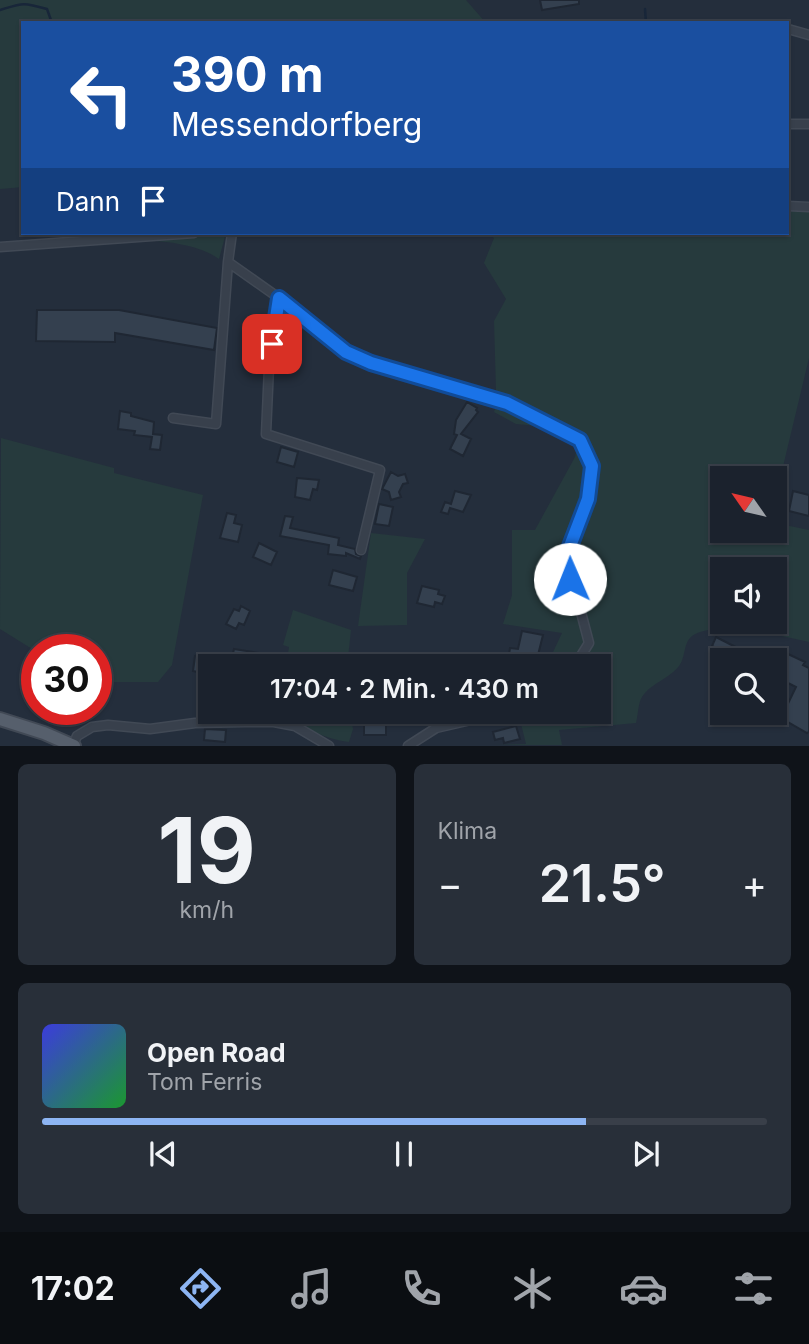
<!DOCTYPE html>
<html lang="de">
<head>
<meta charset="utf-8">
<style>
	body { margin:0; font-family:Inter,sans-serif; background:#282f39; color:#f1f3f6; height:100vh; display:flex; flex-direction:column; font-size:26px; white-space:nowrap }
	* { box-sizing:border-box; margin:0 }
	p { font-size:23px; color:#a0a4aa }
	.icon { flex:none; width:38px; height:38px; fill:none; stroke:currentColor; stroke-width:2; stroke-linecap:round; stroke-linejoin:round }
	.map { position:relative; height:746px; overflow:hidden }
	.sheet { display:flex; flex-direction:column; gap:18px; padding:18px; background:#0f1319; flex:1 }
	.sheet>* { flex:none }
	.hud { position:absolute; left:21px; top:21px; width:768px; height:214px; border-radius:0px; box-shadow:0 2px 5px #0004,0 0 0 2px #393f49; background:#1a4fa0; color:#fff; overflow:hidden }
	.needle { width:46px; rotate:304deg }
	.fabs { position:absolute; left:710px; top:466px; display:grid; gap:14px }
	.fabs a { display:grid; place-items:center; width:77px; height:77px; border-radius:0px; background:#1b222d; box-shadow:0 2px 5px #0004,0 0 0 2px #393f49; font-size:35px }
	.speed { position:absolute; left:21px; top:634px; display:flex; gap:14px; font-size:35px; font-weight:700; text-align:center }
	.speed>* { display:grid; place-content:center; width:91px; height:91px; border-radius:50%; background:#1b222d; box-shadow:0 2px 5px #0004,0 0 0 2px #393f49; line-height:1 }
	.speed .limit { border:10px solid #d22; background:#fff; color:#111 }
	.pin { position:absolute; display:grid; place-items:center; width:60px; height:60px; color:#fff; margin:-30px; border-radius:14px; box-shadow:0 4px 10px #0006 }
	.me { position:absolute; width:77px; margin:-38px; rotate:359deg; stroke-linejoin:round; filter:drop-shadow(0 0 5px #0008) }
	.turn { display:flex; align-items:center; gap:24px; height:147px; padding:0 35px; font-size:32px }
	.turn .icon { width:91px; height:91px; stroke-width:2.5 }
	.turn b { display:block; font-size:49px; line-height:60px }
	.then { display:flex; align-items:center; height:66px; padding:0 35px; background:#0003; gap:14px; font-size:26px }
	.big { font-size:52px; font-weight:600; line-height:1.1 }
	.sheet .card { flex:1; display:flex; flex-direction:column; justify-content:center; gap:10px; min-width:0; padding:0 24px; border-radius:10px; background:#282f39 }
	.sheet .dial { align-items:center; gap:0 }
	.dial b { font-size:91px; line-height:1 }
	.song { display:flex; align-items:center; gap:21px }
	.cover { width:84px; height:84px; border-radius:10px; background:linear-gradient(135deg,hsl(240 70% 55%),hsl(130 70% 35%)) }
	.played { height:7px; border-radius:4px; background:linear-gradient(90deg,#8db5f3 75%,#393f49 75%) }
	.keys { display:flex; justify-content:space-around; direction:ltr }
	.heat { display:flex; justify-content:space-between; align-items:center; font-size:38px; direction:ltr }
	.sheet .tiles { flex:1; display:grid; gap:18px; grid-template-columns:1fr 1fr }
	.card:last-child { grid-column:span 2 }
	.trip { position:absolute; left:198px; top:654px; width:413px; height:70px; border-radius:0px; background:#1b222d; box-shadow:0 2px 5px #0004,0 0 0 2px #393f49; font-weight:600; line-height:70px; text-align:center }
	.menu { display:flex; height:112px; justify-content:space-around; align-items:center; background:#0b0e12; color:#a0a4aa }
	.menu .icon { width:49px; height:49px }
	.menu .current { color:#8db5f3 }
	.menu b { font-size:32px; color:#f1f3f6 }
	.map>svg:first-child { display:block }
	.green { fill:#263a3d; fill-rule:evenodd }
	.lines { fill:none; stroke-linecap:round; stroke-linejoin:round }
	.stream { stroke:#182639; stroke-width:2.5 }
	.building { fill:#34404f; stroke:#1f2733; stroke-width:2 }
	.street-casing { stroke:#414955; stroke-width:11 }
	.primary-casing { stroke:#414955; stroke-width:16 }
	.street { stroke:#38404c; stroke-width:8 }
	.primary { stroke:#565f6c; stroke-width:12 }
	.route-casing { stroke:#114b97; stroke-width:18 }
	.route { stroke:#1a73e8; stroke-width:12 }
</style>
</head>
<body>
<div class="map">
<svg width="809" height="746" viewBox="0 0 809 746">
	<rect width="100%" height="100%" fill="#242e3c"/>
	<path class="green" d="M 0,0 L 466,0 L 486,23 L 23,23 L 23,187 L 0,189 Z
		M 788,209 L 809,210 L 809,358 L 775,500 L 775,478 L 723,478 L 723,530 L 775,530 L 775,523 L 809,530 L 809,642 C 784,636 714,620 692,636 C 683,643 686,657 679,666 C 670,678 650,684 642,697 C 638,703 638,716 636,723 L 559,730 L 562,745 L 495,745 L 526,744 L 518,712 L 598,712 L 598,667 L 546,667 L 562,633 L 503,624 L 512,595 L 512,530 L 535,530 L 575,457 L 579,440 L 538,426 L 516,424 L 494,412 L 499,397 L 496,390 L 494,321 L 506,299 L 484,263 L 494,238 L 486,233 L 788,233 ZM 723,569 L 775,569 L 775,621 L 723,621 Z
		M 131,233 L 226,233 L 219,259 C 199,244 156,239 131,241 Z
		M 1,438 L 114,468 L 114,473 L 203,495 L 172,665 L 158,682 L 111,682 L 96,687 L 96,649 L 37,649 L 37,652 L 0,629 Z
		M 371,533 L 425,539 L 407,573 L 407,625 L 358,626 Z
		M 293,610 L 351,630 L 347,667 L 286,667 L 289,647 L 283,645 Z
		M 279,712 L 350,712 L 353,729 L 349,742 C 323,739 301,726 278,715 Z"/>
	<g class="lines">
		<path class="stream" d="M 645,9 L 646,23
			M 0,10 C 23,3 22,2 47,9 L 52,23"/>
	</g>
	<path class="building" d="M 540,0 L 579,0 L 579,4 L 542,10 Z
		M 37,310 L 119,310 L 217,328 L 214,350 L 115,333 L 115,342 L 36,341 Z
		M 467,402 L 477,408 L 476,410 L 478,412 L 461,434 L 471,439 L 463,456 L 450,449 L 457,435 L 454,434 L 456,420 Z
		M 120,411 L 131,413 L 131,416 L 154,422 L 153,434 L 162,435 L 160,450 L 150,449 L 152,437 L 134,435 L 135,431 L 118,429 Z
		M 281,447 L 298,452 L 294,467 L 277,462 Z
		M 391,472 L 398,476 L 405,474 L 408,483 L 403,484 L 399,492 L 401,497 L 391,500 L 389,492 L 382,489 Z
		M 297,478 L 319,480 L 317,490 L 313,489 L 310,500 L 295,497 Z
		M 455,491 L 471,495 L 463,512 L 450,508 L 448,514 L 441,512 L 445,502 L 451,504 Z
		M 793,491 L 809,495 L 809,516 L 789,511 Z
		M 379,504 L 393,507 L 389,526 L 375,524 Z
		M 227,513 L 236,515 L 234,523 L 242,525 L 238,542 L 220,538 Z
		M 285,516 L 293,517 L 290,528 L 339,538 L 338,545 L 355,549 L 356,554 L 361,556 L 360,559 L 346,553 L 346,556 L 328,554 L 329,545 L 280,536 Z
		M 259,543 L 277,552 L 271,565 L 253,557 Z
		M 333,570 L 357,577 L 353,591 L 329,585 Z
		M 422,586 L 439,590 L 438,594 L 445,596 L 442,604 L 435,602 L 434,607 L 417,603 Z
		M 241,606 L 250,611 L 244,625 L 239,623 L 236,629 L 226,624 L 234,609 L 239,611 Z
		M 522,631 L 543,635 L 535,667 L 507,667 L 510,648 L 518,649 Z
		M 716,637 L 761,660 L 739,660 L 712,646 Z
		M 234,649 L 278,656 L 277,667 L 230,667 Z
		M 199,654 L 211,659 L 210,673 L 207,672 L 206,674 L 193,671 L 195,656 Z
		M 788,654 L 805,662 L 803,665 L 809,668 L 809,732 L 807,733 L 781,718 L 796,687 L 776,677 Z
		M 364,717 L 386,717 L 386,735 L 364,735 Z
		M 516,726 L 520,739 L 504,743 L 503,738 L 495,740 L 493,732 Z
		M 205,729 L 226,730 L 225,742 L 204,740 Z"/>
	<g class="lines">
		<defs>
			<path id="street" d="M 788,29 L 809,35
				M 788,124 L 809,124
				M 788,206 L 809,207
				M 232,233 L 228,262 L 279,298 L 346,352 L 371,363 L 507,403 L 580,440 L 592,466 L 588,499 L 564,562 L 577,597 L 589,643 L 574,667
				M 0,247 L 194,233
				M 279,298 L 269,367 L 266,434 L 380,470 L 361,550
				M 173,418 L 216,424 L 228,262
				M 73,745 L 77,736 L 92,727 L 108,725 L 150,729 L 195,723 L 245,722 L 274,722 L 295,726 L 329,746
				M 408,746 L 436,728 L 506,712"/>
			<path id="primary" d="M 0,719 L 44,733 L 74,746"/>
		</defs>
		<use href="#street" class="street-casing"/>
		<use href="#primary" class="primary-casing"/>
		<use href="#street" class="street"/>
		<use href="#primary" class="primary"/>
	</g>
	<g class="lines">
		<defs>
			<path id="route" d="M 272,344 L 279,298 L 346,352 L 371,363 L 507,403 L 580,440 L 592,466 L 588,499 L 564,562 L 570,579"/>
		</defs>
		<use href="#route" class="route-casing"/>
		<use href="#route" class="route"/>
	</g>
</svg>
<div class="fabs">
<a><svg class="needle" viewBox="-14 -14 28 28"><path d="M0-13l5 13h-10z" fill="#e53935"/><path d="M0 13l5-13h-10z" fill="#a0a4aa"/></svg></a>
<a><svg class="icon" aria-label="sound" viewBox="0 0 24 24"><path d="M4 9h4l5-4v14l-5-4H4zM17 9q2 3 0 6"/></svg></a>
<a><svg class="icon" aria-label="search" viewBox="0 0 24 24"><circle cx="10" cy="10" r="6"/><path d="M15 15l6 6"/></svg></a>
</div>
<div class="speed"><div class="limit">30</div></div>
<div class="pin" style="left:272px;top:344px;background:#d93025"><svg class="icon" aria-label="arrive" viewBox="0 0 24 24"><path d="M6 21V4h12l-3 4 3 4H6"/></svg></div>
<svg class="me" style="left:570px;top:579px" viewBox="-20 -20 40 40"><circle r="19" fill="#fff"/><path d="M0-13L10 11 0 6-10 11z" fill="#1a73e8"/></svg>
<div class="trip">17:04 · 2 Min. · 430 m</div>
<div class="hud">
<div class="turn"><svg class="icon" aria-label="left" viewBox="0 0 24 24"><path d="M17 20v-9H6M10 6l-5 5 5 5"/></svg><div><b>390 m</b>Messendorfberg</div></div>
<div class="then">Dann<svg class="icon" aria-label="arrive" viewBox="0 0 24 24"><path d="M6 21V4h12l-3 4 3 4H6"/></svg></div>
</div>
</div>
<section class="sheet">
<div class="tiles">
<div class="card dial"><b>19</b><p>km/h</p></div>
<div class="card"><p>Klima</p>
<div class="heat"><a>−</a><b class="big">21.5°</b><a>+</a></div>
</div>
<div class="card">
<div class="song"><i class="cover"></i><div><b>Open Road</b><p>Tom Ferris</p></div></div>
<div class="played"></div>
<div class="keys"><svg class="icon" aria-label="previous" viewBox="0 0 24 24"><path d="M18 5L8 12l10 7zM5 5v14"/></svg><svg class="icon" aria-label="pause" viewBox="0 0 24 24"><path d="M8 5v14M16 5v14"/></svg><svg class="icon" aria-label="next" viewBox="0 0 24 24"><path d="M6 5l10 7-10 7zM19 5v14"/></svg></div>
</div>
</div>
</section>
<nav class="menu">
<b>17:02</b>
<svg class="icon current" aria-label="directions" viewBox="0 0 24 24"><path d="M12 3l9 9-9 9-9-9zM9 14v-3h6M13 9l2 2-2 2"/></svg>
<svg class="icon" aria-label="music" viewBox="0 0 24 24"><path d="M9 18V5l10-2v13"/><circle cx="6" cy="18" r="3"/><circle cx="16" cy="16" r="3"/></svg>
<svg class="icon" aria-label="phone" viewBox="0 0 24 24"><path d="M5 4h4l2 5-3 2q2 4 5 5l2-3 5 2v4C11 20 4 13 5 4z"/></svg>
<svg class="icon" aria-label="climate" viewBox="0 0 24 24"><path d="M12 3v18M4 7l16 10M4 17L20 7"/></svg>
<svg class="icon" aria-label="car" viewBox="0 0 24 24"><path d="M5 17H2v-5l4-1 3-4h7l3 4 3 1v5h-3M9 17h6M6 11h13"/><circle cx="7" cy="17" r="2"/><circle cx="17" cy="17" r="2"/></svg>
<svg class="icon" aria-label="filters" viewBox="0 0 24 24"><path d="M4 7h16M4 17h16"/><circle cx="9" cy="7" r="2"/><circle cx="15" cy="17" r="2"/></svg>
</nav>
</body>
</html>
